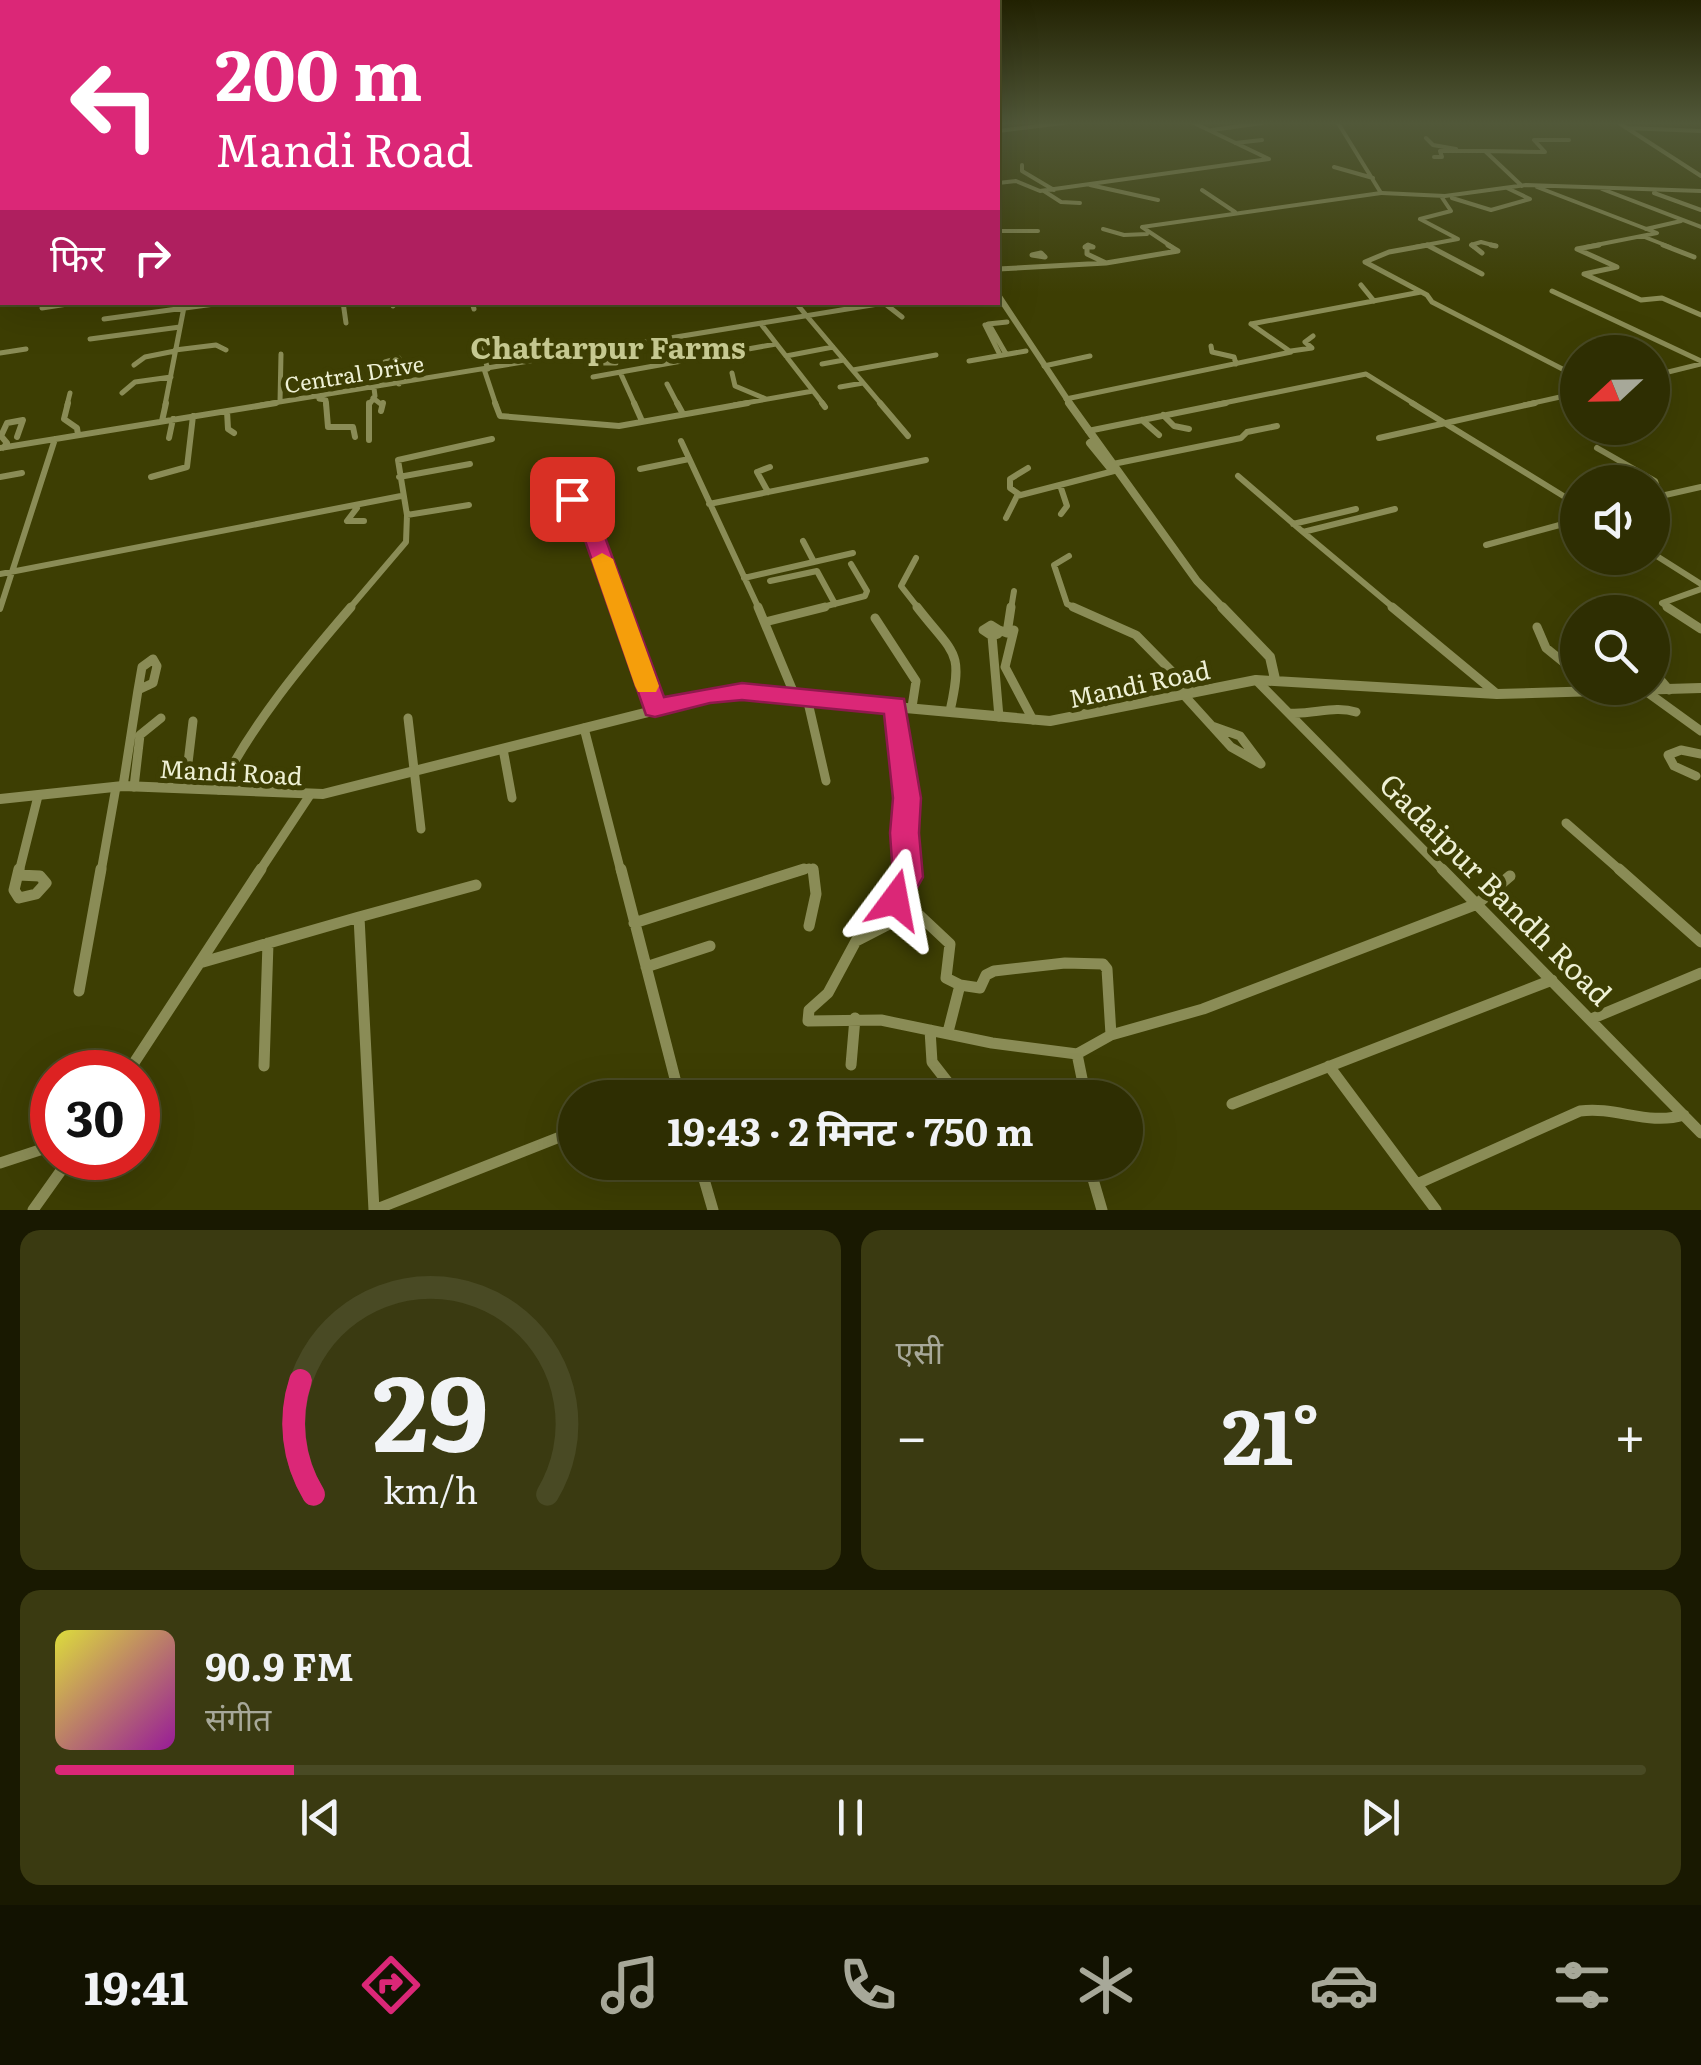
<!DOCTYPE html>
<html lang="hi">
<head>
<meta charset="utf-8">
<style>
	body { margin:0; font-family:Literata,"Noto Sans Devanagari",serif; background:#3a3a11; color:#f1f3f6; height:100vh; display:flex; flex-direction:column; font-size:38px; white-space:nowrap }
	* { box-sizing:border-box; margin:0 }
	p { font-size:32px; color:#a7a899 }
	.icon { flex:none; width:55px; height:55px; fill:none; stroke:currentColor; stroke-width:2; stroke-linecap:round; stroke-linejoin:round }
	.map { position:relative; height:1210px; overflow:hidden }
	.sheet { display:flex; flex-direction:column; gap:20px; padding:20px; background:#191901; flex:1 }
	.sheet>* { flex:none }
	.top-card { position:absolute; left:0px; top:0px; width:1000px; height:305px; box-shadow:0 10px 40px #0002,0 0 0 2px #494a24; background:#db2777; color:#fff; overflow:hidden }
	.needle { width:65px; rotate:248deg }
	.tools { position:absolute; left:1560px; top:335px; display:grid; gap:20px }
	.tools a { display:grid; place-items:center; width:110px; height:110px; border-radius:50%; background:#2e2e02; box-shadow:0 10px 40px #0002,0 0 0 2px #494a24; font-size:50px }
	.speed { position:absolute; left:30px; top:1050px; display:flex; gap:20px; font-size:50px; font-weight:700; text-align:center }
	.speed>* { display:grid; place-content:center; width:130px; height:130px; border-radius:50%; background:#2e2e02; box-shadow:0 10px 40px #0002,0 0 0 2px #494a24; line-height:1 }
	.speed .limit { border:15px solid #d22; background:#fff; color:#111 }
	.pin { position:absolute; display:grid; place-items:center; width:85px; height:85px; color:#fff; margin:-42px; border-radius:20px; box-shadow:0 5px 15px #0006 }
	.me { position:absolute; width:110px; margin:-55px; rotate:13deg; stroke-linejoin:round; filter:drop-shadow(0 0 8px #0008) }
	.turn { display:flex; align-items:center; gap:35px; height:210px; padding:0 50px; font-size:45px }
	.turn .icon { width:130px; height:130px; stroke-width:2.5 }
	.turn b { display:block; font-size:70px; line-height:85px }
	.then { display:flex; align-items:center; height:95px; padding:0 50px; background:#0003; gap:20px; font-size:38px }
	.big { font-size:75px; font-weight:700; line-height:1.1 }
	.sheet .tile { flex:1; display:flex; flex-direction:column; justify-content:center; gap:15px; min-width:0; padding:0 35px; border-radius:20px; background:#3a3a11 }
	.sheet .dial { align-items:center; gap:0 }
	.dial svg { height:260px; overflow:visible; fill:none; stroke:#494a24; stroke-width:7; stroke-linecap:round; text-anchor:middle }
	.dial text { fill:#f1f3f6; stroke:none }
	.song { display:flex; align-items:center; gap:30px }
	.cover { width:120px; height:120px; border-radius:15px; background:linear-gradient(135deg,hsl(60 70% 55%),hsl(300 70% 35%)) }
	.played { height:10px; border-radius:5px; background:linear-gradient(90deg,#db2777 15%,#494a24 15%) }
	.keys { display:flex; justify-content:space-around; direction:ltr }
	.heat { display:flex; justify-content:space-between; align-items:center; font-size:55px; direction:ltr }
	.sheet .tiles { flex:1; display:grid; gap:20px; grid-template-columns:1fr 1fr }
	.tile:last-child { grid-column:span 2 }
	.trip { position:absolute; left:558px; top:1080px; width:585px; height:100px; border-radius:50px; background:#2e2e02; box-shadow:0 10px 40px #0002,0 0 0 2px #494a24; font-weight:700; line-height:100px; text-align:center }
	.menu { display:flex; height:160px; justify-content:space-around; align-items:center; background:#121201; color:#a7a899 }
	.menu .icon { width:70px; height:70px }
	.menu .current { color:#db2777 }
	.menu b { font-size:45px; color:#f1f3f6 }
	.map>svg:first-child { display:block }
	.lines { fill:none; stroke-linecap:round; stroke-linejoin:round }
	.minor-far4 { stroke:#8a8c56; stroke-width:4 }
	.minor-far3 { stroke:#8a8c56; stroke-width:5 }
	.minor-far2 { stroke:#8a8c56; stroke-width:6 }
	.minor-far1 { stroke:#8a8c56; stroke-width:9 }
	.minor { stroke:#8a8c56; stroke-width:11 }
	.tertiary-far2 { stroke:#8a8c56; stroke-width:6 }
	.tertiary-far1 { stroke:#8a8c56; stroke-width:8 }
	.tertiary { stroke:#8a8c56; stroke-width:10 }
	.route { fill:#db2777; stroke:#8e194d; stroke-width:2.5 }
	.slow { fill:#f59e0b }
	.labels { text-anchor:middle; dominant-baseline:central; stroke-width:10; stroke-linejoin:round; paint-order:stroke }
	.far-street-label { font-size:22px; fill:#eef0d4; stroke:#3d3e03 }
	.street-label { font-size:25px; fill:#eef0d4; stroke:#3d3e03 }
	.far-district-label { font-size:30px; font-weight:bold; fill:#c6c991; stroke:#3d3e03 }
	.near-street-label { font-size:30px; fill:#eef0d4; stroke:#3d3e03 }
</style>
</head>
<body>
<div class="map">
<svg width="1701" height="1210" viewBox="0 0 1701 1210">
	<rect width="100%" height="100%" fill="#3d3e03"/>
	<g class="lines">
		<path class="minor-far4" d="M 1619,123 L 1701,176
			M 1626,128 L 1701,131
			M 1212,130 L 1262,123
			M 998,131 L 1063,123
			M 1426,138 L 1433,145 L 1456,149
			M 1235,143 L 1262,140
			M 1485,151 L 1545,152 L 1534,140 L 1569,140
			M 1434,157 L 1442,157 L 1440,151 L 1485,151 L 1522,186
			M 1022,165 L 1022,171 L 1054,190
			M 1334,167 L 1373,178
			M 998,183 L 1016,181 L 1040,191 L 1269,159 L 1194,123
			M 1090,185 L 1158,200
			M 1537,187 L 1657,233 L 1586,247
			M 1602,189 L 1701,227
			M 1202,190 L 1235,212
			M 1044,191 L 1061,202 L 1080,203
			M 1382,193 L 1445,196 L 1526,185 L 1701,191
			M 1654,193 L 1701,210
			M 1452,198 L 1491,210 L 1530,199 L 1507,188
			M 1103,229 L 1124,235 L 1147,234
			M 1646,229 L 1681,221
			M 998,231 L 1038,231
			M 1642,236 L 1670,247
			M 1088,245 L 1093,247 L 1085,247 Z
			M 1427,245 L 1431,247
			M 1172,247 L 1142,227 L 1381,193 L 1338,123
			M 1415,247 L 1458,239 L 1420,219 L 1451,211 L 1441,196
			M 1474,247 L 1471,245 L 1481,242 L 1496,246"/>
		<path class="minor-far3" d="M 1088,245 L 1093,247 L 1085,247 Z
			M 1427,245 L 1482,274
			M 1428,245 L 1389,252 L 1365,262 L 1427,295 L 1432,302 L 1578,377
			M 1472,245 L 1482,253
			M 1491,245 L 1496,246
			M 1663,245 L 1694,257
			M 1087,248 L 1087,254 L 1106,263
			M 1041,253 L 1045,257 L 1032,255 Z
			M 998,269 L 1106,263 L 1178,251 L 1168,245
			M 1584,274 L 1617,267 L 1577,249 L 1599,245
			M 1584,274 L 1641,300 L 1662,298 L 1701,315
			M 1361,285 L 1374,301
			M 1552,291 L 1701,361
			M 343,302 L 346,323
			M 392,302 L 393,306
			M 472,302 L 474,309
			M 795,302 L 882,405
			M 42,308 L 80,302
			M 104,319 L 229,302
			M 761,324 L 824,405
			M 988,324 L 1007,322
			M 1251,324 L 1421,292
			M 90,339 L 180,327
			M 480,345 L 488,369
			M 1211,346 L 1212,352 L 1234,357 L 1236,364
			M 175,350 L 216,345 L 226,350
			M 603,350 L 607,358 L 603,363 L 616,363
			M 1291,351 L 1312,348 L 1305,342 L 1313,336
			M 0,353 L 26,349
			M 1000,355 L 985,325 L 990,326 L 1006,354
			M 786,356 L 833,347
			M 399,358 L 385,362 L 387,372 L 399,378 L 399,384
			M 969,361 L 1026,351
			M 822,364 L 844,360
			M 134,365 L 145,357 L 175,351
			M 1044,366 L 1090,356
			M 484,369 L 496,405
			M 853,370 L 936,355
			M 620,372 L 635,405
			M 732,373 L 735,386 L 766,399
			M 1652,376 L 1701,364
			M 593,377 L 776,344
			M 667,384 L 678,405
			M 840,387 L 863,383
			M 122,393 L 135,382 L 171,377
			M 373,398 L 382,405
			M 319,399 L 326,400 L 326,405
			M 1066,399 L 1291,352 L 1251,324
			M 280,402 L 281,354
			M 67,405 L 70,393
			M 165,405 L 185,302
			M 261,405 L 884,303 L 902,317
			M 369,405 L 375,396 L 374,388
			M 734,405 L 813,391
			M 1214,405 L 1366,374 L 1416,405
			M 1524,405 L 1578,393"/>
		<path class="minor-far2" d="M 68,403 L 64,419 L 77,428 L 78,435
			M 326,403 L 328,427 L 353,427 L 355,437
			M 369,403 L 369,440
			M 495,403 L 500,416 L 619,426 L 748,403
			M 634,403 L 642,421
			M 677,403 L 683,414
			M 822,403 L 825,407
			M 880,403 L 908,436
			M 1412,403 L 1578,505
			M 227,411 L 228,429 L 234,433
			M 381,411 L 383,403
			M 1163,415 L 1174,426 L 1189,429
			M 1142,420 L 1159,435
			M 162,421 L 166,403
			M 1088,431 L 1226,403
			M 169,438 L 173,419
			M 1379,438 L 1535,403
			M 681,441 L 759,609
			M 0,448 L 276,403
			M 3,448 L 7,443 L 1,436 L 7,423 L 23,420 L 17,437
			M 1597,448 L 1655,481 L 1660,496
			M 1113,464 L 1241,438 L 1247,432 L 1277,426
			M 640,469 L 689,459
			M 1238,476 L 1303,532
			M 0,477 L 22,473
			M 151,477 L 187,467 L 193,416
			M 399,477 L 470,464
			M 1060,485 L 1067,506 L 1061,514
			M 768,492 L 757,472 L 770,467
			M574 499a6 6 0 1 1 12 0a6 6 0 1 1-12 0Z
			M 1020,495 L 1010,488 L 1010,479 L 1028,468
			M 1652,498 L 1701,487
			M 582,503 L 620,609
			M 709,504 L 926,460
			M 357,508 L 347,521 L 364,521
			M 1395,509 L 1303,532 L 1395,609
			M 407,515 L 469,505
			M 1006,518 L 1017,496 L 1114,471
			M 1293,524 L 1356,509
			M 803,541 L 814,562
			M 1486,545 L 1578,520
			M 1652,553 L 1701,584
			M 1069,556 L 1054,565 L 1067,604 L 1078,609
			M 916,558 L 901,586 L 919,609
			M 0,574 L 401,496
			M 744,578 L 853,553
			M 770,581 L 817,571 L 835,604
			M 0,609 L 55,439
			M 349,609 L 406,542 L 407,515 L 398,460 L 492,439
			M 815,609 L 865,596 L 867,591 L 851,564
			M 1011,609 L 1014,591
			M 1671,609 L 1662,603 L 1701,589"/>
		<path class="minor-far1" d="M 619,607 L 655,709
			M 758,607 L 795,696
			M 917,607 C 954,655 964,649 950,711
			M 1073,607 L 1136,635 L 1191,691
			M 1392,607 L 1497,694
			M 1667,607 L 1701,629
			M 875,618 L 916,681 L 912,707
			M 765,622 L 825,607
			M 991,625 L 999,630 L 998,634 L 992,636 L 983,630 Z
			M 1537,627 L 1546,648 L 1578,674
			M 999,630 L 1007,633 L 1011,607
			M 1014,630 L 1005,667 L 1033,720
			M 992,636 L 999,717
			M 153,659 L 157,666 L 153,683 L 138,690 L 142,667 Z
			M 1652,670 L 1669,690
			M 1256,680 L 1445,872
			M 1647,692 L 1701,731
			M 1182,693 L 1231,747 L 1261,764 L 1240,736 L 1212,726
			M 807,698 L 826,781
			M 895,706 L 906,787 L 908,872
			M 1289,713 C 1313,715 1334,705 1356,712
			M 408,718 L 421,829
			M 584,728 L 621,872
			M 503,749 L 512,798
			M 1696,776 L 1674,766 L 1668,755 L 1681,750 L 1701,754
			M 123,786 L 138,690
			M 134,787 L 140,735 L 161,718
			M 185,788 L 193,721
			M 219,790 C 253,723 302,664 351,607
			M 1566,823 L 1622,872
			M 19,872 L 38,796
			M 101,872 L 116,787
			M 259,872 L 310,795
			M 796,872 L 809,868 L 814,872"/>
		<path class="minor" d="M 621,869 L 680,1098
			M 907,869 L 917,913 L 950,944 L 946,978 L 960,985 L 948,1032
			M 1442,869 L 1701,1133
			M 1619,869 L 1701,942
			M 18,875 L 40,876 L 46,883 L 36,894 L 19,898 L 14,890 L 19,869
			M 908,877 L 887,925 L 856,941 L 828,993 L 809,1010 L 808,1021 L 881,1020 L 992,1043 L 1077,1054 L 1111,1035 L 1203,1009 L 1477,904 L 1510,876
			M 359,917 L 476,885
			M 634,923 L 804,869
			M 809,926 L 816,894 L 813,869
			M 203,962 L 359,917 L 374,1210
			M 646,967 L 710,946
			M 960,985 L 980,988 L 986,975 L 994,971 L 1065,963 L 1103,964 L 1107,969 L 1111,1035
			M 79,991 L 101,869
			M 1591,1019 L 1701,973
			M 930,1030 L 932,1062 L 960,1098
			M 1077,1054 L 1086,1098
			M 851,1065 L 855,1018
			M 264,1066 L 268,943
			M 1329,1066 L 1436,1210
			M 128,1072 L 261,869
			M 661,1098 L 678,1091
			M 1232,1104 L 1552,980
			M 699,1162 L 713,1210
			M 1056,1162 L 1091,1176
			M 1088,1162 L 1102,1210
			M 0,1163 L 52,1146
			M 1417,1184 L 1580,1111 C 1616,1106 1648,1126 1684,1115
			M 33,1210 L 70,1158
			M 374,1210 L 575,1131"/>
		<path class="tertiary-far2" d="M 998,295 L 1071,405"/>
		<path class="tertiary-far1" d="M 1069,403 L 1197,581 L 1224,609
			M 1090,443 L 1112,470"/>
		<path class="tertiary" d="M 1222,607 L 1270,657 L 1275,679
			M 0,799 L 123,786 L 323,794 L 728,692 L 1050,721 L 1256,680 L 1497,694 L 1701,688"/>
	</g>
	<linearGradient id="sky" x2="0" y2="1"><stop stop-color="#222202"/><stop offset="0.42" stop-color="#515839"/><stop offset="1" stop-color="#515839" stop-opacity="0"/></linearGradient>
	<rect width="1701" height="293" fill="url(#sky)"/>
	<path class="route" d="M 572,493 L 592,502 L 664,697 L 742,683 L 904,699 L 921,798 L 919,833 L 923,877 L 905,909 L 895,913 L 884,909 L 880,900 L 893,876 L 890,833 L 893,798 L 884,714 L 742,700 L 710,703 L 655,717 L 646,715 L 573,506 L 562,499 Z"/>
	<path class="slow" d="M 602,553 L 613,559 L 659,686 L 656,692 L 638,692 L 635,686 L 591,559 Z"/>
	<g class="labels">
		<g class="far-street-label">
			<text transform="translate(354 373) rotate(-9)">Central Drive</text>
		</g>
		<g class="street-label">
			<text transform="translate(1139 683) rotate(-12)">Mandi Road</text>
			<text transform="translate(231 771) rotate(3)">Mandi Road</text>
		</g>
		<g class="far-district-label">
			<text x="608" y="346">Chattarpur Farms</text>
		</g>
		<g class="near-street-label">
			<text transform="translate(1497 888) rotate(45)">Gadaipur Bandh Road</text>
		</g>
	</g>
</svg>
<div class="tools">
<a><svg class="needle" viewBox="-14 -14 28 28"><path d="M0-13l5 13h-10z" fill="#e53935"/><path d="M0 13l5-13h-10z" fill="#a7a899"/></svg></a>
<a><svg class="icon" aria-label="sound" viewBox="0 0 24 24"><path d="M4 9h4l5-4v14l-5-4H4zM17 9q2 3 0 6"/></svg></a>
<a><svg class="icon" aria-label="search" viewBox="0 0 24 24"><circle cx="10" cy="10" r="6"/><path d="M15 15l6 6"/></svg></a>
</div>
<div class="speed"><div class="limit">30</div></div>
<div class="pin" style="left:572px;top:499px;background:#d93025"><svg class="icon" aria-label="arrive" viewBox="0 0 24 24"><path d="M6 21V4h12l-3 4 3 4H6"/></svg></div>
<svg class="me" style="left:895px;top:900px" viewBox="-20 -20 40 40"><path d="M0-17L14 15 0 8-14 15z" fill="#db2777" stroke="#fff" stroke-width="4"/></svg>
<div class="trip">19:43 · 2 मिनट · 750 m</div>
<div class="top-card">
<div class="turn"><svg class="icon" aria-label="left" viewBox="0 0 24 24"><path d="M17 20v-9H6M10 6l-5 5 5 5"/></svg><div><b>200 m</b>Mandi Road</div></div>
<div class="then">फिर<svg class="icon" aria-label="right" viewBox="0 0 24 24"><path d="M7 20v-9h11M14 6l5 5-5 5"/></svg></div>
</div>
</div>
<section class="sheet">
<div class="tiles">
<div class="tile dial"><svg viewBox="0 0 100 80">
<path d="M14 69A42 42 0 1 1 86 69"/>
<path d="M14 69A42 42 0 0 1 10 34" stroke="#db2777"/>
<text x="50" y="56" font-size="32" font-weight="700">29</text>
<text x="50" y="72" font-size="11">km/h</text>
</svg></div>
<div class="tile"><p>एसी</p>
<div class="heat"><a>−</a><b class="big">21°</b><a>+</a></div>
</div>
<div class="tile">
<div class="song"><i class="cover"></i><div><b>90.9 FM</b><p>संगीत</p></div></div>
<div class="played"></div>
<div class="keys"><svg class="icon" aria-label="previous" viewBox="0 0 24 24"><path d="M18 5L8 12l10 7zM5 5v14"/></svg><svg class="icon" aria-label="pause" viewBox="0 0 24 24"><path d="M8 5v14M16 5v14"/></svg><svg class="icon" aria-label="next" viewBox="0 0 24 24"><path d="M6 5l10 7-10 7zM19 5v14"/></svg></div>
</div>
</div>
</section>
<nav class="menu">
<b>19:41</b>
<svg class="icon current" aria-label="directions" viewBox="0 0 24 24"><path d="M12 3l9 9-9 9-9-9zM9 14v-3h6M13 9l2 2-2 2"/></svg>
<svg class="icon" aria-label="music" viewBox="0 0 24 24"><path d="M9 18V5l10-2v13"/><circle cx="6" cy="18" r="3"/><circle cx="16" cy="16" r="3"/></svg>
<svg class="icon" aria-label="phone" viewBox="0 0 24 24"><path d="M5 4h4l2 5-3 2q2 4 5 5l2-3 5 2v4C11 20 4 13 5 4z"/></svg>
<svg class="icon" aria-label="climate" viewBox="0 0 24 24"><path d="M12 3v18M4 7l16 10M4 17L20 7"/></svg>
<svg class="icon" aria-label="car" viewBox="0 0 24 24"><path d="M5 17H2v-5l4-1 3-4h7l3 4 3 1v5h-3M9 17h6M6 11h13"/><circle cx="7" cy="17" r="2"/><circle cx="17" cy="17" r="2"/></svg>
<svg class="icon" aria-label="filters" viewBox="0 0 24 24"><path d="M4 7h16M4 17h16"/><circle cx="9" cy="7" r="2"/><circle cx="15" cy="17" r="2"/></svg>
</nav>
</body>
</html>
